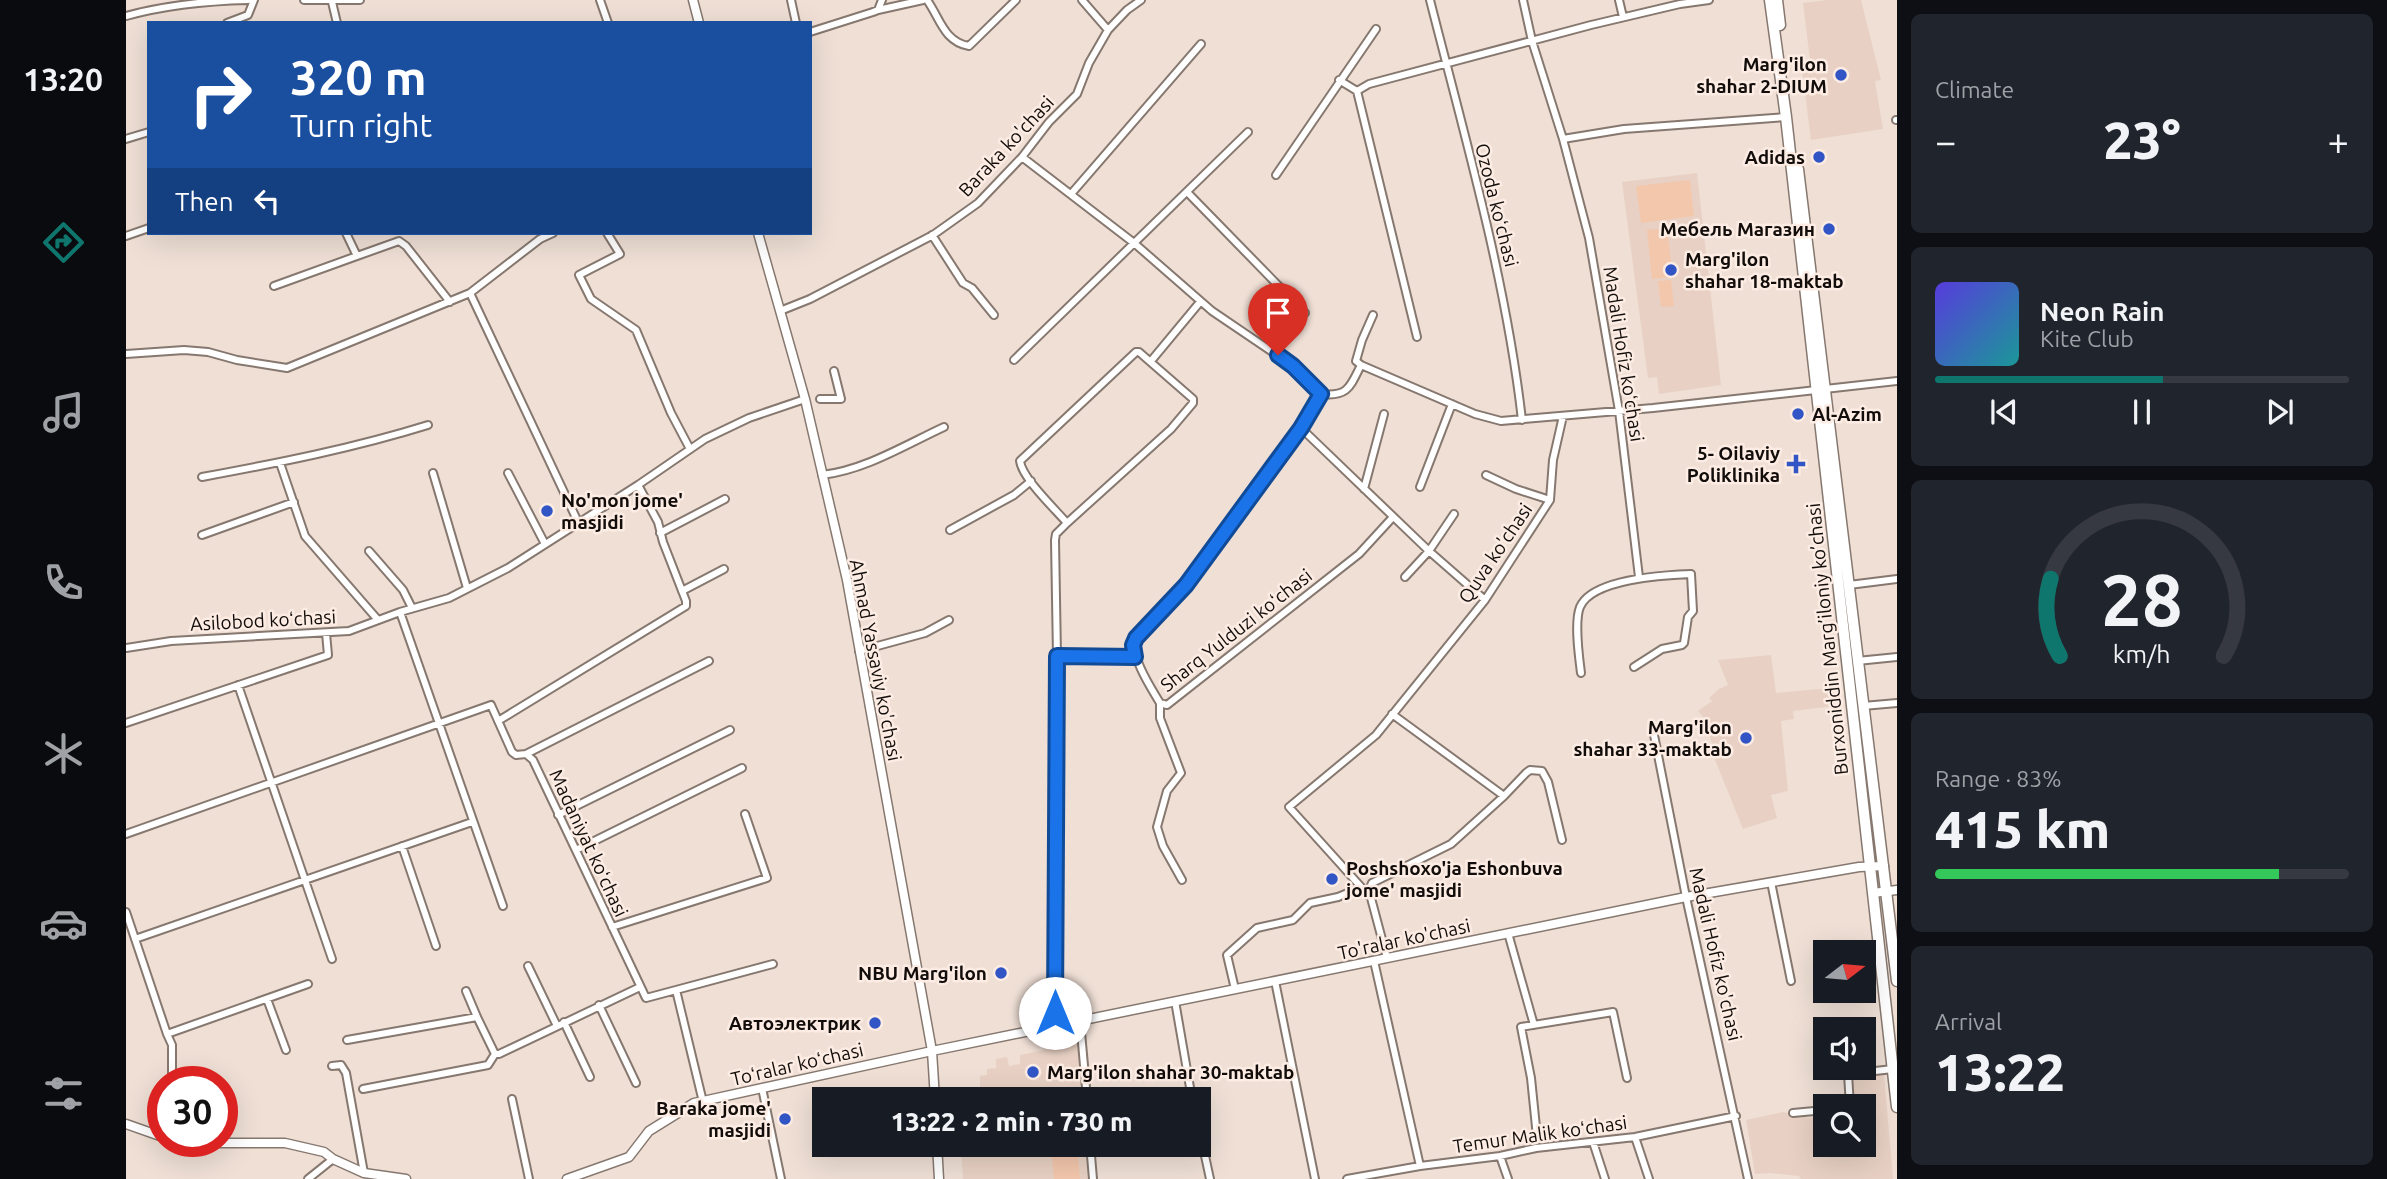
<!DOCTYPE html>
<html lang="en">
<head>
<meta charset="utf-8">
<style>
	body { margin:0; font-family:Ubuntu,sans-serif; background:#20242c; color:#f1f3f6; height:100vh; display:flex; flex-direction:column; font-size:26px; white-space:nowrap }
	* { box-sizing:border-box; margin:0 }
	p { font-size:23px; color:#9ea1a6 }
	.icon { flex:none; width:38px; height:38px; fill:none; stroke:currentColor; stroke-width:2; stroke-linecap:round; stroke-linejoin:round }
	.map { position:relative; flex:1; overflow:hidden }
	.panel { display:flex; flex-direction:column; gap:14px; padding:14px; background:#0d0f14; width:490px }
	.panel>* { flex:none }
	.guide { position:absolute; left:21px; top:21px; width:665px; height:214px; border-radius:0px; box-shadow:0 7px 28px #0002; background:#1a4fa0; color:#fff; overflow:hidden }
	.needle { width:46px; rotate:74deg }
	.buttons { position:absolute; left:1687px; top:940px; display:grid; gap:14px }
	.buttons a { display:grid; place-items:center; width:63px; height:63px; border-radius:0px; background:#171b24; box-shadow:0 7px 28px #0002; font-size:35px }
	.speed { position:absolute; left:21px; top:1066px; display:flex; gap:14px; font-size:35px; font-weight:700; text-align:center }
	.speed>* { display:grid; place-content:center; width:91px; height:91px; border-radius:50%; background:#171b24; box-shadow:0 7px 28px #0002; line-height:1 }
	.speed .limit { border:10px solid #d22; background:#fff; color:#111 }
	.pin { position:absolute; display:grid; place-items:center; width:60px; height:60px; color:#fff; margin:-72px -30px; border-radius:50% 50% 50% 0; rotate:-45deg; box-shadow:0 0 7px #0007 }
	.pin .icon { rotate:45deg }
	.me { position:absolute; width:77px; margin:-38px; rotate:0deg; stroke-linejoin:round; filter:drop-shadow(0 0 5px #0008) }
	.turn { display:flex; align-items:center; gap:24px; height:147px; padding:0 28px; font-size:32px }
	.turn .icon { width:91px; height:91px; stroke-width:2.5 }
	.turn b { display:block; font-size:49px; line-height:60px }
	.then { display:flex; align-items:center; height:66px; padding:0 28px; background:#0003; gap:14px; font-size:26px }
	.big { font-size:52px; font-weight:800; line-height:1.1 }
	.panel .widget { flex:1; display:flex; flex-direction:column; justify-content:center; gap:10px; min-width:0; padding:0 24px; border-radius:10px; background:#20242c }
	.panel .dial { align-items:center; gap:0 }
	.dial svg { height:182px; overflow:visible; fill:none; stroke:#363941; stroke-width:7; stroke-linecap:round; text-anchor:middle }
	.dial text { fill:#f1f3f6; stroke:none }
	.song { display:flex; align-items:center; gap:21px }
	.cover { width:84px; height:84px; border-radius:10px; background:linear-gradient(135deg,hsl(250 70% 55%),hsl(180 70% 35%)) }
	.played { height:7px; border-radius:4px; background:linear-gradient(90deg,#0f766e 55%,#363941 55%) }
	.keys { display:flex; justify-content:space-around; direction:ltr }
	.heat { display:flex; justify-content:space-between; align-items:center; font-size:38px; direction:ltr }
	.charge { height:10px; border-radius:5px; background:linear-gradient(90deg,#34c759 83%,#363941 0) }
	.trip { position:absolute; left:686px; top:1087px; width:399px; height:70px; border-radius:0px; background:#171b24; box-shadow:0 7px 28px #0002; font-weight:800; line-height:70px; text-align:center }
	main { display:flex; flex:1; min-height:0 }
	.tab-bar { display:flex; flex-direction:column; width:126px; justify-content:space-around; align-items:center; background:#090b0e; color:#9ea1a6 }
	.tab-bar .icon { width:49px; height:49px }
	.tab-bar .current { color:#0f766e }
	.tab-bar b { font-size:32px; color:#f1f3f6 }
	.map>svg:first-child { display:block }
	.built { fill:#e8d1c4 }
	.grass { fill:#f3c7ac }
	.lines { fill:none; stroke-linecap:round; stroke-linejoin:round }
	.street-casing { stroke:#86786f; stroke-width:10 }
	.secondary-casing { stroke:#86786f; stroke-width:11 }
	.primary-casing { stroke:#86786f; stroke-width:13 }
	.street { stroke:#fff; stroke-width:6 }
	.secondary { stroke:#fff; stroke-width:8 }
	.primary { stroke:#fff; stroke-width:10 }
	.route-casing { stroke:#114b97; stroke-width:18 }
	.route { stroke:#1a73e8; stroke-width:12 }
	.poi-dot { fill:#3255c5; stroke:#fcece3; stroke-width:2.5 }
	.labels { text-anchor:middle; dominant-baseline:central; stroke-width:5; stroke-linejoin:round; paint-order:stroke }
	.poi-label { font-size:19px; font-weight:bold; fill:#120d0a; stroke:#fcece3; text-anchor:end }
	.street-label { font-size:19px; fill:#120d0a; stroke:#fcece3 }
</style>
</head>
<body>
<main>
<nav class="tab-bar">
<b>13:20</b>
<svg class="icon current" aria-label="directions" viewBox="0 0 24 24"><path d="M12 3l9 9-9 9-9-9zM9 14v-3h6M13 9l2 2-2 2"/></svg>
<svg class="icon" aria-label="music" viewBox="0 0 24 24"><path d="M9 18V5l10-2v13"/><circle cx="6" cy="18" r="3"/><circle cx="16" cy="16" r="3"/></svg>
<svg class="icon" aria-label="phone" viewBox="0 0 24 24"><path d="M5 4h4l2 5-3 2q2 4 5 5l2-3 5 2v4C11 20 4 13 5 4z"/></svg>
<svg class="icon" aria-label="climate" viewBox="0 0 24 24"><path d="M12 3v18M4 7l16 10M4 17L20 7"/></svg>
<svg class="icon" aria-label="car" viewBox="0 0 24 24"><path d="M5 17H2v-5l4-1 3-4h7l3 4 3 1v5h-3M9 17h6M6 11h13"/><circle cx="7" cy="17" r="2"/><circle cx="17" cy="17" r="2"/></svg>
<svg class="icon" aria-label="filters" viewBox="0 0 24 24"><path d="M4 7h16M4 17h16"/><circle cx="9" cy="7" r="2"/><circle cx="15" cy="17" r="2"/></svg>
</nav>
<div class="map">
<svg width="1771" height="1179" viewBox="0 0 1771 1179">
	<rect width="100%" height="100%" fill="#efdfd5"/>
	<path class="built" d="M 1701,0 L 1735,0 L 1755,80 L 1749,81 L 1757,129 L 1685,140 L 1676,69 L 1685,68 L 1677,3 Z
		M 1571,173 L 1595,385 L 1533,394 L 1531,377 L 1522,378 L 1496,182 Z
		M 1645,655 L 1650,693 L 1705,688 L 1708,706 L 1667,711 L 1668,719 L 1655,721 L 1662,791 L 1645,795 L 1651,818 L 1617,829 L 1583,745 L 1586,744 L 1578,718 L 1572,711 L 1586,701 L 1583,698 L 1593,689 L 1602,685 L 1592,660 Z
		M 951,1043 L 956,1099 L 831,1099 L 831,1090 L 854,1087 L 854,1076 L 861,1075 L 861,1069 L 870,1068 L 870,1059 L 881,1057 L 883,1066 L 894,1064 L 894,1055 Z
		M 1758,1074 L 1767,1179 L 1675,1179 L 1673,1176 L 1644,1173 L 1629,1174 L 1620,1120 L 1657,1112 L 1683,1118 L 1699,1116 L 1699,1144 L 1738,1144 L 1738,1106 L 1727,1106 L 1724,1077 Z
		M 835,1145 L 959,1145 L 962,1179 L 837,1179 Z"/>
	<path class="grass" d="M 1564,180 L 1568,216 L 1515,223 L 1510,186 Z
		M 1541,228 L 1547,277 L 1526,279 L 1521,230 Z
		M 1545,280 L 1548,306 L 1535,307 L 1532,281 Z
		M 925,1145 L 951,1145 L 954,1179 L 928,1179 Z"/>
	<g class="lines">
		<defs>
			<path id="street" d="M 178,0 L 234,0
				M 474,0 L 482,23
				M 665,0 L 670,23
				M 801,0 C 814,18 818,42 843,46 L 890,0
				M 956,0 L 982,30
				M 1304,0 C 1339,138 1380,279 1396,420
				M 1397,0 L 1406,41 L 1437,139 L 1463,238 L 1493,411 L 1513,577
				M 1493,0 L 1497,17
				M 206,2 L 211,23
				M 752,10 L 797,0
				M 0,16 C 40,5 81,1 122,0
				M 101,23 L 122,15 L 128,0
				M 684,32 L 747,12 L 752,10 L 756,0
				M 1213,80 L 1231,91 L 1291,337
				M 1231,91 L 1243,84 L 1465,25 L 1554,4 L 1583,0
				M 1770,120 L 1771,120
				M 0,139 L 23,132
				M 1437,139 L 1498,129 L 1660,117
				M 896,157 L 1008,243 L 1086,311 L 1167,366 L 1195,394 C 1222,397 1224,387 1235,365
				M 1150,175 L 1250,29
				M 1061,192 L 1179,313
				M 945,194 L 1075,44
				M 220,233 L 231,256 L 273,241 L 280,246 L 324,302
				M 481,233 L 494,254 L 453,275 L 465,299 L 510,330 L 545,413 L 564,449
				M 806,235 L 837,283 L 846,288 L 868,315
				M 0,236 L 23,228
				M 148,286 L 231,256
				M 344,293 L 414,239 L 427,233
				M 654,311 L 684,299 L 807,235 L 852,203 L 896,157 L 923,122 L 951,94 L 963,63 L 982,30 L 1001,10 L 1015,0
				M 0,354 L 58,350 L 82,352 L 111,360 L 161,368 L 344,293 L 452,522
				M 888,360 L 1122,132
				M 1025,361 L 1074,302
				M 1235,365 L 1349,414 L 1375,421 L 1527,408 L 1771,381
				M 1235,365 L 1230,361 L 1236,340 L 1247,315
				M 1195,394 L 1175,428 L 1303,551 L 1359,600
				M 694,399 L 715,399 L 708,371
				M 1175,428 L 1060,585 L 1010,638 C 1003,655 1025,688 1034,703 L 1041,705 L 1233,554 L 1267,517
				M 154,463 L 179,536 L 252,620
				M 307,473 L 341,588
				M 382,473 L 419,544
				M 696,475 C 739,470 779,445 818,427
				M 1360,475 L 1390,489 L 1424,500
				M 76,477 C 152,463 228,448 302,425
				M 1294,487 L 1326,404
				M 1238,489 L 1258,414
				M 824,530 L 888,495 L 905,481
				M 534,533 L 599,499
				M 76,535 L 168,502
				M 243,551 L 277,590 L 286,608
				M 1279,577 L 1303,551 L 1328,514
				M 1723,585 L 1771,579
				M 556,591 L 598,569
				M 274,612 L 377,906
				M 0,648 L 45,641 L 223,631 L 274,612 L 323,598 L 382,568 L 512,485 L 579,439 L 623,418 L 679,399
				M 733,651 L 799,633 L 823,620
				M 931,656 L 1009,657
				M 1731,661 L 1771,657
				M 1455,673 C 1453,657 1448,622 1454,607 C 1466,579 1538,575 1565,574 L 1567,611 L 1562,617 L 1558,643 L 1556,645 L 1536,649 L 1508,667
				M 112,685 L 206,959
				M 1034,703 L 1034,718 L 1055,773 L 1041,791 L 1031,827 L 1037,846 L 1056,880
				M 1737,706 L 1771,703
				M 372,721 L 560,606 L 560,601 L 537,542 L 532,522 L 512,485
				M 0,723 L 202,655 L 200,633
				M 1528,735 L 1560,897 L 1622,1179
				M 400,754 L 583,661
				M 1378,796 L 1400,773 L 1404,770 L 1416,771 L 1422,782 L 1436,840
				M 432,815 L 604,730
				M 0,834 L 365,705 L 386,752 L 390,755 L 400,754 L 407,760 L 520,998 L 550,990 L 577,1102
				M 276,846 L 310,946
				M 450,850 L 616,768
				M 1645,882 L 1665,981
				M 1241,895 L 1246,883 L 1325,844 L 1378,796 L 1266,714
				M 0,912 L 41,1034 L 182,984
				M 486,927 L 641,878 L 619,814
				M 1382,933 L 1408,1025
				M 9,939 L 346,822
				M 1261,958 L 1245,898 L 1163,807 L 1250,735 L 1359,600 L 1424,500 L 1427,460 L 1437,416
				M 1248,961 L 1294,1166
				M 402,966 L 431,1026
				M 1149,981 L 1189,1179
				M 1109,989 L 1101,955 L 1131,928 L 1167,920 L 1184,903 L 1212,897 L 1234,888
				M 550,990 L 647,964
				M 340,991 L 351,1017
				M 141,999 L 160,1050
				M 1049,1001 L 1066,1099
				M 473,1005 L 510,1083
				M 954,1021 L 961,1099
				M 438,1022 L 464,1077
				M 931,1025 L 929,1013 L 931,656 L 929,540 L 930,534 L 941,523 L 1045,429 L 1067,403 L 1067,399 L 1013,352 L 1010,352 L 894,461 C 896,478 929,509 941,523
				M 41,1034 L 46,1045 L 46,1082
				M 221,1040 L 351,1017 L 369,1054 L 373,1054 L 514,987
				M 206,1066 L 215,1065 L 220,1073 L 238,1173
				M 636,1088 L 655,1179
				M 237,1089 L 362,1065 L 369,1054
				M 37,1099 L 33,1105 L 37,1109
				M 386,1099 L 403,1179
				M 1724,1106 L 1722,1074 L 1767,1069
				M 1667,1113 L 1699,1110
				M 1073,1128 L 1084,1179
				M 1411,1137 L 1405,1078 L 1395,1027 L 1487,1012 L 1501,1078
				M 1509,1137 L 1523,1179
				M 1467,1142 L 1479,1179
				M 964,1144 L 967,1179
				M 1374,1156 L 1382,1179
				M 182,1179 L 207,1159
				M 1221,1179 L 1294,1166 L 1374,1156 L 1410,1148 L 1509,1137 L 1610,1116"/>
			<path id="secondary" d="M 567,0 L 573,23
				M 632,233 L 679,399 L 721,580 L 806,1051 L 809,1099
				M 1747,893 L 1771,890
				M 0,1124 L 37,1137
				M 46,1141 L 52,1143 L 159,1143 L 198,1152 L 207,1159 L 238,1173 L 280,1179
				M 811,1144 L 813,1179
				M 441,1179 L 503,1157 L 523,1131 L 568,1103 L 806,1051 L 1560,897 L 1733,867 L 1758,866"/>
			<path id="primary" d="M 1644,0 L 1660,117 L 1771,1107
				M 1651,0 L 1654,25
				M 1672,169 L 1771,981"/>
		</defs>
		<use href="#street" class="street-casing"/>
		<use href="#secondary" class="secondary-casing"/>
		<use href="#primary" class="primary-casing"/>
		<use href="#street" class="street"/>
		<use href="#secondary" class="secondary"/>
		<use href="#primary" class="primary"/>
	</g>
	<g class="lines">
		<defs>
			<path id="route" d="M 929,1013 L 931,656 L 1009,657 L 1007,645 L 1010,638 L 1060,585 L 1175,428 L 1195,394 L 1167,366 L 1152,355"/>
		</defs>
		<use href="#route" class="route-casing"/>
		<use href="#route" class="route"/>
	</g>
	<g class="poi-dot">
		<circle cx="1715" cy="75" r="7"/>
		<circle cx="1693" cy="157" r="7"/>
		<circle cx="1703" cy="229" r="7"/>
		<circle cx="1545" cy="270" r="7"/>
		<circle cx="1672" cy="414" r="7"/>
		<path d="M1666.5 453.5h7v7h7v7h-7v7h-7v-7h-7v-7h7z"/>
		<circle cx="421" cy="511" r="7"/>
		<circle cx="1620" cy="738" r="7"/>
		<circle cx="1206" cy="879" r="7"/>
		<circle cx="875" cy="973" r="7"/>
		<circle cx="749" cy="1023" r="7"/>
		<circle cx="907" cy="1072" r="7"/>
		<circle cx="659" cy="1119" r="7"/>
	</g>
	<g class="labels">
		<g class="poi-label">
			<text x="1701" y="64">Marg'ilon<tspan x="1701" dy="22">shahar 2-DIUM</tspan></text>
			<text x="1679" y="157">Adidas</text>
			<text x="1689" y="229">Мебель Магазин</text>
			<text x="1559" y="259" text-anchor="start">Marg'ilon<tspan x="1559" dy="22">shahar 18-maktab</tspan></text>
			<text x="1686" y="414" text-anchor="start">Al-Azim</text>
			<text x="1654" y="453">5- Oilaviy<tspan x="1654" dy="22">Poliklinika</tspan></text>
			<text x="435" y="500" text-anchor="start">No'mon jome'<tspan x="435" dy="22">masjidi</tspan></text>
			<text x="1606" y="727">Marg'ilon<tspan x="1606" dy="22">shahar 33-maktab</tspan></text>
			<text x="1220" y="868" text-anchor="start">Poshshoxo'ja Eshonbuva<tspan x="1220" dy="22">jome' masjidi</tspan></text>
			<text x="861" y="973">NBU Marg'ilon</text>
			<text x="735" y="1023">Автоэлектрик</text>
			<text x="921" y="1072" text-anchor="start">Marg'ilon shahar 30-maktab</text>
			<text x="645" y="1108">Baraka jome'<tspan x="645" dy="22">masjidi</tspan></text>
		</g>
		<g class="street-label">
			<text transform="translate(880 146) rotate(-47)">Baraka ko'chasi</text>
			<text transform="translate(1371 205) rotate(76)">Ozoda koʻchasi</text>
			<text transform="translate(1498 354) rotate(81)">Madali Hofiz koʻchasi</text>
			<text transform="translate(1369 553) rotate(-56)">Quva ko'chasi</text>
			<text transform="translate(137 620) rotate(-3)">Asilobod koʻchasi</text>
			<text transform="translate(1110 630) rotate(-38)">Sharq Yulduzi koʻchasi</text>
			<text transform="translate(1701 639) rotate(-96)">Burxoniddin Marg’iloniy ko’chasi</text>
			<text transform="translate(750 660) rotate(79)">Ahmad Yassaviy ko'chasi</text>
			<text transform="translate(463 843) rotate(65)">Madaniyat koʻchasi</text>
			<text transform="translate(1278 939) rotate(-12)">To'ralar ko'chasi</text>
			<text transform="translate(1590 954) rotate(77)">Madali Hofiz ko'chasi</text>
			<text transform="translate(671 1064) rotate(-13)">Toʻralar koʻchasi</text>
			<text transform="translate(1414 1134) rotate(-8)">Temur Malik koʻchasi</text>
		</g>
	</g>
</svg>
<div class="buttons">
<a><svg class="needle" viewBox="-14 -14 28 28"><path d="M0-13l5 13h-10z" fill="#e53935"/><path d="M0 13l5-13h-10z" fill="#9ea1a6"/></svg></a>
<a><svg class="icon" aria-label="sound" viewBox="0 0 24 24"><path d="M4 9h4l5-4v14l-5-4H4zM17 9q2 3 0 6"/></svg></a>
<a><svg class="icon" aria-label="search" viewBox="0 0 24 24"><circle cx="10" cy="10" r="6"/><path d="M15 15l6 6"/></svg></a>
</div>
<div class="speed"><div class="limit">30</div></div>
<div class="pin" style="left:1152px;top:355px;background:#d93025"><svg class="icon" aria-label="arrive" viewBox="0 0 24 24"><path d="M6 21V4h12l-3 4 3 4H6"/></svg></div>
<svg class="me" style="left:929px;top:1013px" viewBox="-20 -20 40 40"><circle r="19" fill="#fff"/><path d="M0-13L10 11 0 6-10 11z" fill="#1a73e8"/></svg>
<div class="trip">13:22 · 2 min · 730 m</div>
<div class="guide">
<div class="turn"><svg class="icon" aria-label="right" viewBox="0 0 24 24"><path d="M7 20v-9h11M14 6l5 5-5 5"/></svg><div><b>320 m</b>Turn right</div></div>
<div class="then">Then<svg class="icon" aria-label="left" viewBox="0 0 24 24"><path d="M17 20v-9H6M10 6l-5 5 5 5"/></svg></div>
</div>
</div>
<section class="panel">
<div class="widget"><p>Climate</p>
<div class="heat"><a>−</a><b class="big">23°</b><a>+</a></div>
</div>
<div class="widget">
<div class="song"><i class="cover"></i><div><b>Neon Rain</b><p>Kite Club</p></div></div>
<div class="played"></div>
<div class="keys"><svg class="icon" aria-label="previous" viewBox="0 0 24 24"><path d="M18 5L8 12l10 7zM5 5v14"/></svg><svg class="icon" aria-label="pause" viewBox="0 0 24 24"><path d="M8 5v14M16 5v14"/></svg><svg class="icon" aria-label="next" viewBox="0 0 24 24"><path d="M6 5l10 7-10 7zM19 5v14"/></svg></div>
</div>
<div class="widget dial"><svg viewBox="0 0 100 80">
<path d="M14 69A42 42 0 1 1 86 69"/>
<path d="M14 69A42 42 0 0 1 10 35" stroke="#0f766e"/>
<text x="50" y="56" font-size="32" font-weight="700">28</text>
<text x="50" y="72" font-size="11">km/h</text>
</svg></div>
<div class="widget"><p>Range · 83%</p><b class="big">415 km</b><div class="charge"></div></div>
<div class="widget"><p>Arrival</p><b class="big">13:22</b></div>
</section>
</main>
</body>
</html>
